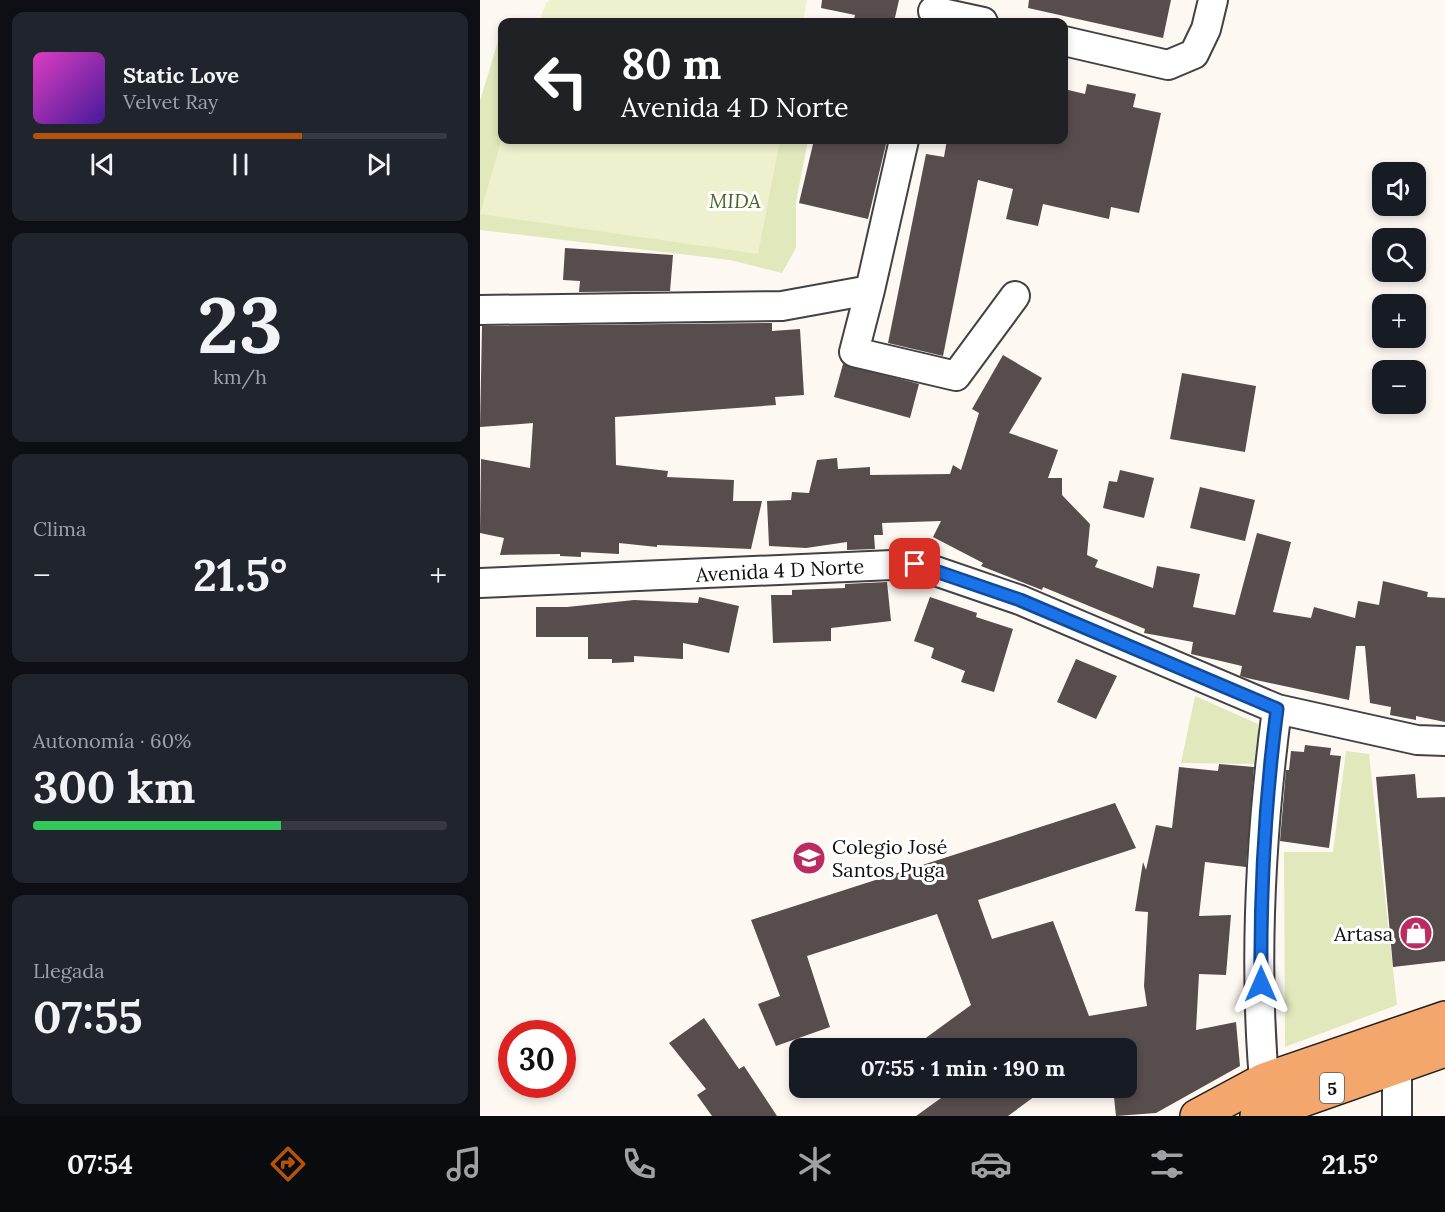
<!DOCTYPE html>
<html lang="es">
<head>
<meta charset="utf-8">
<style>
	body { margin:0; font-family:Lora,serif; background:#20242c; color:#f1f3f6; height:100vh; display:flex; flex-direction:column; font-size:22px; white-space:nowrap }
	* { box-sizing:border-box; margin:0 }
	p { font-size:20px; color:#9ea1a6 }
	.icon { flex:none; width:33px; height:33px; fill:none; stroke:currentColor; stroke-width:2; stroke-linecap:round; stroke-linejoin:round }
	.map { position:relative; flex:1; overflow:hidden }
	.drawer { display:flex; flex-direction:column; gap:12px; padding:12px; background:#0d0f14; width:480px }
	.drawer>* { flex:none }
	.hud { position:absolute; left:18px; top:18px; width:570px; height:126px; border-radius:12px; box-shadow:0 3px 9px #0003; background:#202124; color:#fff; overflow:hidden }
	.fabs { position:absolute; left:892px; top:162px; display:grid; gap:12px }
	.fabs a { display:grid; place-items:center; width:54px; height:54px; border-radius:12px; background:#171b24; box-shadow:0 3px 9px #0003; font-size:30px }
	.speed { position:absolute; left:18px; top:1020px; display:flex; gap:12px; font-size:30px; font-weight:700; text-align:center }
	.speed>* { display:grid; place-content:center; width:78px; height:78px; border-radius:50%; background:#171b24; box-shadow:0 3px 9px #0003; line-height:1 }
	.speed .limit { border:9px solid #d22; background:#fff; color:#111 }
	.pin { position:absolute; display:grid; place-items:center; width:51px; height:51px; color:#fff; margin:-26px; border-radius:12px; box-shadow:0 3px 9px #0006 }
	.me { position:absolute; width:66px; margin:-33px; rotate:0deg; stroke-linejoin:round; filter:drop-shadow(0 0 4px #0008) }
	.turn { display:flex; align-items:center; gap:21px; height:126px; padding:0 24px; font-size:27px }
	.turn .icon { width:78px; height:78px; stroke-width:2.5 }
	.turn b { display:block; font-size:42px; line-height:51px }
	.big { font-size:45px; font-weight:700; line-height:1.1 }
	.drawer .tile { flex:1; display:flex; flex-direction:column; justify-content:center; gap:9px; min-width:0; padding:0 21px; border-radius:12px; background:#20242c }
	.drawer .dial { align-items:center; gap:0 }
	.dial b { font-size:78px; line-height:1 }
	.song { display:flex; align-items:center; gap:18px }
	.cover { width:72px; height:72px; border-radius:9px; background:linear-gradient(135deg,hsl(310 70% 55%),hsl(260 70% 35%)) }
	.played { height:6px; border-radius:3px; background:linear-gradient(90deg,#b45309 65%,#363941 65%) }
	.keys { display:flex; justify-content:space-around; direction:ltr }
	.heat { display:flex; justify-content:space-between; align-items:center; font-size:33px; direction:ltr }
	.charge { height:9px; border-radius:4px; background:linear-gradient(90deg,#34c759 60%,#363941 0) }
	.trip { position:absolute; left:309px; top:1038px; width:348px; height:60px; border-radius:12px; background:#171b24; box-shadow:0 3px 9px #0003; font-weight:700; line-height:60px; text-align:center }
	.dock { display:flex; height:96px; justify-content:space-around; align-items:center; background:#090b0e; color:#9ea1a6 }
	.dock .icon { width:42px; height:42px }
	.dock .active { color:#b45309 }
	.dock b { font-size:27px; color:#f1f3f6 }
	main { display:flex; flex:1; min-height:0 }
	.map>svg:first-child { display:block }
	.green { fill:#e1e8bc }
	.pitch { fill:#eff0ce }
	.building { fill:#574d4c }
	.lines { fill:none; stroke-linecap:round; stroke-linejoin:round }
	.minor-casing { stroke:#424242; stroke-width:32 }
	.major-casing { stroke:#202020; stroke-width:36 }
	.minor { stroke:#fff; stroke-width:28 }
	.major { stroke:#f3a76d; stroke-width:33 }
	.route-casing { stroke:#114b97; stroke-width:15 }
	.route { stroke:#1a73e8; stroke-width:10 }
	.labels { text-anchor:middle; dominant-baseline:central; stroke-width:6; stroke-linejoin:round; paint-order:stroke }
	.shield { fill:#fff; stroke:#575757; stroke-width:1.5 }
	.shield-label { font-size:18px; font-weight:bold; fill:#0f0f0f }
	.park-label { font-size:20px; font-style:italic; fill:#456521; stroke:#fff }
	.street-label { font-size:20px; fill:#0f0f0f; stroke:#fff }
	.poi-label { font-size:20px; fill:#0f0f0f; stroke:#fff; text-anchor:start }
</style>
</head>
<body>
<main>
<section class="drawer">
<div class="tile">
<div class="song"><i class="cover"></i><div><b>Static Love</b><p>Velvet Ray</p></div></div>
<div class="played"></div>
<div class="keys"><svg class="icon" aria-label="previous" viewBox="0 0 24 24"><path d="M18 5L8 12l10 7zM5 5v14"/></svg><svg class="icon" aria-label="pause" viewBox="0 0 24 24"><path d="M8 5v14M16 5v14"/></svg><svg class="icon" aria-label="next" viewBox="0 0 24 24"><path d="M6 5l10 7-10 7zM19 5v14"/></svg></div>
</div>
<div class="tile dial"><b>23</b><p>km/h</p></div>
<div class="tile"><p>Clima</p>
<div class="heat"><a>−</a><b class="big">21.5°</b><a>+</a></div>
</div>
<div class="tile"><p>Autonomía · 60%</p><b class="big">300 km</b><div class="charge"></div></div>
<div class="tile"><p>Llegada</p><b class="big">07:55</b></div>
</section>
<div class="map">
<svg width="965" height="1116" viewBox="0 0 965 1116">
	<rect width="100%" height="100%" fill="#fef8f2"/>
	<path class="green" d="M 22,28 L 22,140 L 328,140 L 316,202 L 316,248 L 302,273 L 250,260 L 0,230 L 0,101 Z
		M 715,696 L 778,724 L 778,764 L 701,763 Z
		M 866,751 L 889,754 L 917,1005 L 805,1047 L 804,852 L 853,852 Z"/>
	<path class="pitch" d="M 70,0 L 327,0 L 323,22 L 59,22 L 66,3 Z
		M 22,138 L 300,140 L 278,254 L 0,214 Z"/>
	<path class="building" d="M 342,0 L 419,0 L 414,22 L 373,22 L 375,15 L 341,8 Z
		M 549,0 L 691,0 L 683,38 L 548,8 Z
		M 607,84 L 656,94 L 653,107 L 681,113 L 659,213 L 631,207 L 629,219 L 563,204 L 558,226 L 526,219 L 533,189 L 498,180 L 463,356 L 408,343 L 446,154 L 464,157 L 467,140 L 584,140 L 584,89 L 605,94 Z
		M 334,140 L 407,140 L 388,219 L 319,203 Z
		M 85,248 L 193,255 L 190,291 L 99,292 L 100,281 L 83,280 Z
		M 292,323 L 292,331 L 320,329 L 324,395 L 295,397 L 296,405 L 135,417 L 136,465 L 188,471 L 187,477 L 254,480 L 253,501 L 282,501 L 271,549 L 177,545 L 177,547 L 139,543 L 139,554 L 101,552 L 101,557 L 80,556 L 80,554 L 20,555 L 24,538 L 0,533 L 1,459 L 50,468 L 53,423 L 0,427 L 2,326 Z
		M 523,355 L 562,378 L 529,433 L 578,450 L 568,478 L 582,478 L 582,495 L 610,524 L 607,555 L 618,560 L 615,567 L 673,588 L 677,566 L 720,574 L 713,607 L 755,615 L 777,533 L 811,542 L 793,612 L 831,618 L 834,607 L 875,618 L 878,601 L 899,605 L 903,581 L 948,592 L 947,597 L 965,598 L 965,722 L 936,716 L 936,720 L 910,715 L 911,707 L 890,703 L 885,646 L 876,646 L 869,700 L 767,678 L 760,676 L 762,666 L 711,654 L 713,642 L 664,633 L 665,629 L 563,587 L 562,590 L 501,566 L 503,563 L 453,537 L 461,521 L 402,523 L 403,535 L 394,535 L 395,549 L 367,550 L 367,542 L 326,548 L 289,546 L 287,501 L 311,500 L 312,492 L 329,493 L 337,460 L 357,458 L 358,469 L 390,467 L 390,475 L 470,474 L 473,465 L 481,470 L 499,413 L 492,409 Z
		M 363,364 L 439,384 L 430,418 L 354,397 Z
		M 702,373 L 776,386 L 765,452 L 690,439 Z
		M 640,470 L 674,478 L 664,518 L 623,508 L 629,481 L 637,482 Z
		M 720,487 L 775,500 L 765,541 L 710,528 Z
		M 407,582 L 411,621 L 351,628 L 351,641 L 293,643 L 291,595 L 312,595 L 312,590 L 365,588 L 365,584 Z
		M 219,597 L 259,606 L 249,653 L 203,643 L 203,659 L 154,656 L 154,662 L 132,663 L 132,659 L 108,659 L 108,637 L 56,637 L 56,607 L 87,607 L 154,600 L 218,603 Z
		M 450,597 L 497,613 L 496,617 L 533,629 L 514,692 L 481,682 L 485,671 L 451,658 L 454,648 L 434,641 Z
		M 596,659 L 637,676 L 616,719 L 577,702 Z
		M 825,745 L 851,748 L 850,755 L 861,756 L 849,848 L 800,841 L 806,770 L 809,770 L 811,751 L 824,752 Z
		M 739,764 L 774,767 L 766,867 L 725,862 L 719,916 L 751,915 L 746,975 L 719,974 L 716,1030 L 756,1022 L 760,1066 L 676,1113 L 636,1116 L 633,1088 L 646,1088 L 646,1048 L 628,1048 L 627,1038 L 597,1048 L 432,1048 L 491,1005 L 457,914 L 327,956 L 350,1027 L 296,1046 L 278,1004 L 300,996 L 271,920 L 635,803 L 656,848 L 498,900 L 512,939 L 573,921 L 609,1016 L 667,1006 L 664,986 L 668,912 L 655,911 L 663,862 L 666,870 L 676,825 L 692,828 L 699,767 L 738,771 Z
		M 935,774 L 937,798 L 965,797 L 965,961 L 913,967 L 896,777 Z
		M 224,1018 L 259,1069 L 264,1066 L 297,1116 L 232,1116 L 217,1095 L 226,1089 L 189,1043 Z
		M 475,1088 L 566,1088 L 528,1116 L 436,1116 Z"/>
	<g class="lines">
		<defs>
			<path id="minor" d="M 453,11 L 503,22
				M 584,41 L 688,65 L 714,54 L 726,29 L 733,0
				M 390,290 L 374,352 L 476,376 L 535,296
				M 0,310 L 302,306 L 390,290 L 424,140
				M 0,583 L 435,564 L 540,600 L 797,709 L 937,740 L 965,741
				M 913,1047 L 917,1065 L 917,1116
				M 786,1102 C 773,973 780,838 797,709"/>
			<path id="major" d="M 717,1116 L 784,1080 L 965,1018
				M 777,1116 L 965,1050"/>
		</defs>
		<use href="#minor" class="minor-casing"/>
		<use href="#major" class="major-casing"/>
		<use href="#minor" class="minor"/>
		<use href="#major" class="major"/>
	</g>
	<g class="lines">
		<defs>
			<path id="route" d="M 435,564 L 540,600 L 797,709 C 785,801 780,892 781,984"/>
		</defs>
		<use href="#route" class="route-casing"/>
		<use href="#route" class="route"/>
	</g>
	<defs>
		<symbol id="school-disc" viewBox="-11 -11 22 22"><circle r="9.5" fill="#bb2c61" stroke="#fff"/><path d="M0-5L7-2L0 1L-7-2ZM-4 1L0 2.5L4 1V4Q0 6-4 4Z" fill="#fff"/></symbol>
		<symbol id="shop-disc" viewBox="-11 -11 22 22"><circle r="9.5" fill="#bb2c61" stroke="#fff"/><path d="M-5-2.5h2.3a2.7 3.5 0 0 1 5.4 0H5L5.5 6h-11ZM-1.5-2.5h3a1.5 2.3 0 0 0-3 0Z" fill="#fff"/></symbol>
	</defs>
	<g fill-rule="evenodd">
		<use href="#school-disc" x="310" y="839" width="38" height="38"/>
		<use href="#shop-disc" x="917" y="914" width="38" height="38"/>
	</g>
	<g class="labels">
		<rect class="shield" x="840" y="1073" width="24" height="30" rx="4.5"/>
		<g class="shield-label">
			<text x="852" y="1088">5</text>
		</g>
		<g class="park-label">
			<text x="255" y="200">MIDA</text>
		</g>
		<g class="street-label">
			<text transform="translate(300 570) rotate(-3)">Avenida 4 D Norte</text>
		</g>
		<g class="poi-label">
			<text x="352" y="846">Colegio José<tspan x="352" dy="23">Santos Puga</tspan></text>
			<text x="913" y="933" text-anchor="end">Artasa</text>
		</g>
	</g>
</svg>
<div class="fabs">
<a><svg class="icon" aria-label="sound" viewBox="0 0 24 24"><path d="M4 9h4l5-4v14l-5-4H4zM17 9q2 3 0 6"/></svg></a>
<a><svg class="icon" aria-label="search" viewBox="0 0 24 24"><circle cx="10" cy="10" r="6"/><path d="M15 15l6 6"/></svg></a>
<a>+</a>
<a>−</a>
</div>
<div class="speed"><div class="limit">30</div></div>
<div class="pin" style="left:435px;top:564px;background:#d93025"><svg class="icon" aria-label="arrive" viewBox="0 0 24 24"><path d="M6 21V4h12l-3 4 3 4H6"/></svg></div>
<svg class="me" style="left:781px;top:984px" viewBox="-20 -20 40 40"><path d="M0-17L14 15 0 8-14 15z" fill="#1a73e8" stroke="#fff" stroke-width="4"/></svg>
<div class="trip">07:55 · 1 min · 190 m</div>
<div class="hud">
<div class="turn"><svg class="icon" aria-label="left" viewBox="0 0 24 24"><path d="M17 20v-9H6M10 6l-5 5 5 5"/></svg><div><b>80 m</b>Avenida 4 D Norte</div></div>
</div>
</div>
</main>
<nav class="dock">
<b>07:54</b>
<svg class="icon active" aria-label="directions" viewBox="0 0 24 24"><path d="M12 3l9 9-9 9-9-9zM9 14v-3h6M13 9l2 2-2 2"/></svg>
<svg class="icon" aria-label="music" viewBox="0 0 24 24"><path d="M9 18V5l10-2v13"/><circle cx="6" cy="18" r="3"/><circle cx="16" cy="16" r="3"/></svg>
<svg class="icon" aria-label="phone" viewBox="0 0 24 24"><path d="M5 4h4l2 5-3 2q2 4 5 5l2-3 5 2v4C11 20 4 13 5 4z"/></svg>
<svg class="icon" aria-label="climate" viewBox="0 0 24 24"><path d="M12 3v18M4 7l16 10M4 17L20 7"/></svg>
<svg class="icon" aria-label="car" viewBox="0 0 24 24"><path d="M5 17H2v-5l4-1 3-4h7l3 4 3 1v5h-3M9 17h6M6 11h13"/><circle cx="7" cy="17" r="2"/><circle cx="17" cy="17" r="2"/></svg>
<svg class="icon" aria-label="filters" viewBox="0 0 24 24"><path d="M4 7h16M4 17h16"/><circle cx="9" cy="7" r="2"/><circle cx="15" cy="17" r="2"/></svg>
<b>21.5°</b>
</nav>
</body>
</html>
